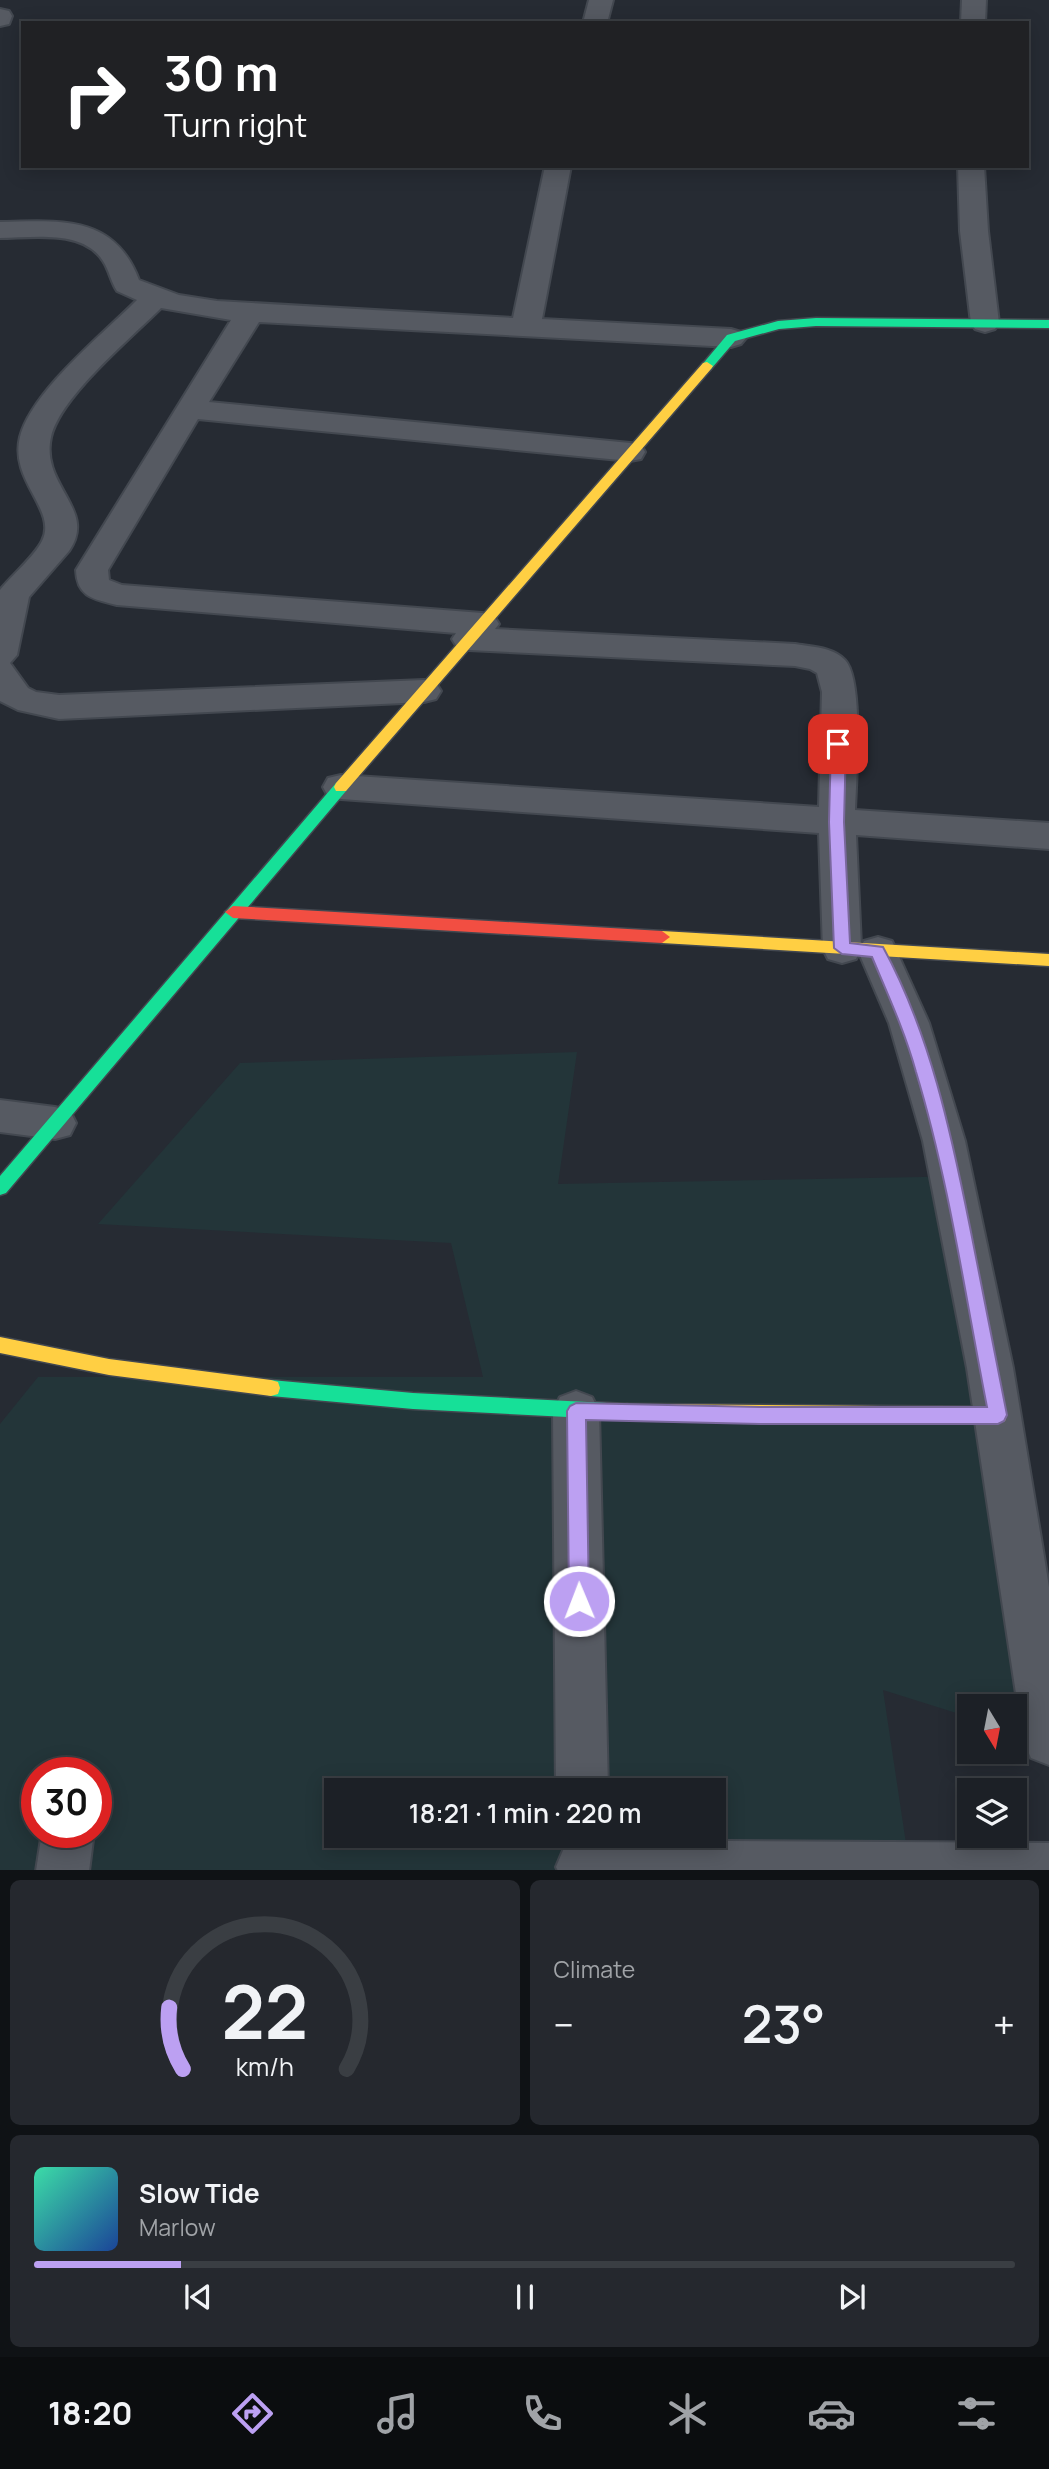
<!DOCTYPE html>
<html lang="en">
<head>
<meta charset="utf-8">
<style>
	body { margin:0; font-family:Manrope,sans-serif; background:#25282e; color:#f1f3f6; height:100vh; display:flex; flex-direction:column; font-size:26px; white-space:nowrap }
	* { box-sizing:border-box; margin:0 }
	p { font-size:23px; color:#a0a3a7 }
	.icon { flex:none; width:38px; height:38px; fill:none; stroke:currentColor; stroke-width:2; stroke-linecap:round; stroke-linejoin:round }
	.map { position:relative; height:1870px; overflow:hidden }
	.side { display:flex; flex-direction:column; gap:10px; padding:10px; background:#0f1215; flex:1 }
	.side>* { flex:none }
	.hud { position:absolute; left:21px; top:21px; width:1008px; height:147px; border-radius:0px; box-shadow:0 4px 18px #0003,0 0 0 2px #3a3e43; background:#202124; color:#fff; overflow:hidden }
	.needle { width:46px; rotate:170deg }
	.controls { position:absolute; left:957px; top:1694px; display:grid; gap:14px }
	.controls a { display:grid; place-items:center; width:70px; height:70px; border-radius:0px; background:#1c2026; box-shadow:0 4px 18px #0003,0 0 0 2px #3a3e43; font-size:35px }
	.speed { position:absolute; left:21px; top:1757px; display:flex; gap:14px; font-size:35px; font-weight:700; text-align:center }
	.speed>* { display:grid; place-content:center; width:91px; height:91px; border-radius:50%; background:#1c2026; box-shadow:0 4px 18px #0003,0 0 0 2px #3a3e43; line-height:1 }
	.speed .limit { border:10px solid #d22; background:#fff; color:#111 }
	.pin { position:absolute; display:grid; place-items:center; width:60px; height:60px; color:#fff; margin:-30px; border-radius:14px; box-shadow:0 4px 10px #0006 }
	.me { position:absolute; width:77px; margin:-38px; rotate:359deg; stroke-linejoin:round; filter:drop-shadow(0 0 5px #0008) }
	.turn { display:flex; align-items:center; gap:24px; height:147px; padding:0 28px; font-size:32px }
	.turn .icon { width:91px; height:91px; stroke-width:2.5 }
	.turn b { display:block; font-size:49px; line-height:60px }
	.big { font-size:52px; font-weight:600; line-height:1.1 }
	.side .widget { flex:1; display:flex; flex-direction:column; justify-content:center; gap:10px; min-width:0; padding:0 24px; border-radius:10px; background:#25282e }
	.side .dial { align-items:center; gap:0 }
	.dial svg { height:182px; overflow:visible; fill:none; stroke:#3a3e43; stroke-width:7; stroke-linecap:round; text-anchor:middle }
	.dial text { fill:#f1f3f6; stroke:none }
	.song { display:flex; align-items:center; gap:21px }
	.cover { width:84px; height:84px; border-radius:10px; background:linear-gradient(135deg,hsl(160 70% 55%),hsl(220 70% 35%)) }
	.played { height:7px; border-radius:4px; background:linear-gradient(90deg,#bca0f2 15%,#3a3e43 15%) }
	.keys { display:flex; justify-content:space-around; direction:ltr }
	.heat { display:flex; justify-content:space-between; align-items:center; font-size:38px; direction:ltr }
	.side .tiles { flex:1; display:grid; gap:10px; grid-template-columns:1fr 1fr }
	.widget:last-child { grid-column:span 2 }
	.trip { position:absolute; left:324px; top:1778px; width:402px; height:70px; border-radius:0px; background:#1c2026; box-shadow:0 4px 18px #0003,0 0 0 2px #3a3e43; font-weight:600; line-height:70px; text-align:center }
	.menu { display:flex; height:112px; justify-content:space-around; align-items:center; background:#0b0d0f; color:#a0a3a7 }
	.menu .icon { width:49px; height:49px }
	.menu .on { color:#bca0f2 }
	.menu b { font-size:32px; color:#f1f3f6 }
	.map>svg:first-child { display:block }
	.green { fill:#233539; fill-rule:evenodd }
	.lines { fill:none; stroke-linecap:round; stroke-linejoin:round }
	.street-casing { stroke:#434850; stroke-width:4 }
	.fast-casing { stroke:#434850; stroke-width:3 }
	.slow-casing { stroke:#434850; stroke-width:3 }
	.jam-casing { stroke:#434850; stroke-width:3 }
	.street { fill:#565a62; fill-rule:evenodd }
	.fast { fill:#16e098; fill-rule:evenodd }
	.slow { fill:#ffcf43; fill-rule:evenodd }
	.jam { fill:#f24e42; fill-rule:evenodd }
	.route { fill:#bca0f2; stroke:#7a689d; stroke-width:2 }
</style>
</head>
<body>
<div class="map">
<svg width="1049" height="1871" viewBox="0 0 1049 1871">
	<rect width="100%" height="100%" fill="#262b33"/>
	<path class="green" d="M 577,1052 L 558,1184 L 974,1176 L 1049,1608 L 1049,1742 L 1015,1732 L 1015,1706 L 970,1706 L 969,1717 L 883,1690 L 910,1870 L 0,1871 L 0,1424 L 38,1377 L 483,1377 L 451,1243 L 98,1224 L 240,1063 ZM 37,1773 L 96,1773 L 96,1832 L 37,1832 ZM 336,1790 L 714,1790 L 714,1836 L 336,1836 Z"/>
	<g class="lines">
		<defs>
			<path id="street" d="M 589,0 L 613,0 L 607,23 L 583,23 Z
				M 962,0 L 986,0 L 985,23 L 961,23 Z
				M 0,9 L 9,11 L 12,16 L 9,24 L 0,26 Z
				M 545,166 L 571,166 L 542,319 L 731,329 L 741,332 L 746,338 L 741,344 L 731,347 L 259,322 L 209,402 L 630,443 L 641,445 L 645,452 L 641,459 L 630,461 L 198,419 L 108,570 L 109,580 L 122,585 L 482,613 L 494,616 L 499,624 L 495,629 L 795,644 C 812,647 833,647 845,660 C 864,680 856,780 855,810 L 1049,823 L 1049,849 L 856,835 L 861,946 L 864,941 L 878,937 L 892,941 L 929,1023 L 965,1141 L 1013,1368 L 1049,1587 L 1049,1765 L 1031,1758 L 1023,1740 L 967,1368 L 923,1141 L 889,1023 L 859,953 L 856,959 L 842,963 L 828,959 L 823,949 L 819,833 L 341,799 L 328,796 L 323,787 L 328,778 L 341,775 L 819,807 L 822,692 L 817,673 L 810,669 L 795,666 L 469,650 L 457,647 L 452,639 L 456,633 L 117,605 C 93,599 77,597 76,570 L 231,320 L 161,308 C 131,338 60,397 51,437 C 40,486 98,509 69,551 L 29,597 L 17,655 L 10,663 L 28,688 L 36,692 L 59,695 L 424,680 L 436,683 L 441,691 L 436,699 L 424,702 L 59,719 L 18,710 L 0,701 L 0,590 C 12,575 34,557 42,541 C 58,510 9,481 20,437 C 32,391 103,334 137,300 L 117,291 C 111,282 109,270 103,261 C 83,229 32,238 0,238 L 0,222 C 60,221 114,214 139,280 L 179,295 L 217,301 L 513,318 Z
				M 958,166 L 984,166 L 988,231 L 999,323 L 995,329 L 985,332 L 975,329 L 971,323 L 960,231 Z
				M 0,1100 L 55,1107 L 70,1111 L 76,1123 L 70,1135 L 55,1139 L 0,1132 Z
				M 576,1391 L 592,1397 L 599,1411 L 608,1790 L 556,1790 L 553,1411 L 560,1397 Z
				M 42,1832 L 94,1832 L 89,1871 L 36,1871 Z
				M 583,1840 L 1049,1843 L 1049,1871 L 558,1871 L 556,1867 L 564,1848 Z"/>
			<path id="fast" d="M 816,318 L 1049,320 L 1049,328 L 816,326 L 779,329 L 735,341 L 711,369 L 707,370 L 701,366 L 727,335 L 778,321 Z
				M 341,782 L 348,787 L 346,791 L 6,1193 L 0,1195 L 0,1176 L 336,783 Z
				M 271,1380 L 413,1393 L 627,1404 L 634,1406 L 636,1412 L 634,1418 L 627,1420 L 413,1409 L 271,1396 L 264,1394 L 262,1388 L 264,1382 Z"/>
			<path id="slow" d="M 707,362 L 713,366 L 711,369 L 346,791 L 336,791 L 334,787 L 336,783 L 703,363 Z
				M 662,931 L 1049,954 L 1049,966 L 662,943 L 654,937 Z
				M 0,1337 L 109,1359 L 271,1380 L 278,1382 L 280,1388 L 278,1394 L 271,1396 L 109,1375 L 0,1353 Z
				M 627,1404 L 998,1407 L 1005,1409 L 1007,1415 L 1005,1421 L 998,1423 L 627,1420 L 620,1418 L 618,1412 L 620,1406 Z"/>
			<path id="jam" d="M 233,906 L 662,931 L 670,937 L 662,943 L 233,918 L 225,912 Z"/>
		</defs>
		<use href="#street" class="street-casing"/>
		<use href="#fast" class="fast-casing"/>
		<use href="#slow" class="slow-casing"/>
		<use href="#jam" class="jam-casing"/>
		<use href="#street" class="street"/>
		<use href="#fast" class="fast"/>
		<use href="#slow" class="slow"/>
		<use href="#jam" class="jam"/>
	</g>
	<path class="route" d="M 838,739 L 846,744 L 844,822 L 850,943 L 883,947 C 930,1033 951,1132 970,1227 C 982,1290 995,1352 1007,1415 L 1004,1421 L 998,1424 L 760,1424 L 586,1420 L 589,1601 L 586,1607 L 579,1610 L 572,1607 L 569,1601 L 567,1411 L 570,1406 L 576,1403 L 760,1407 L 987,1407 C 965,1295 949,1181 916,1072 C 905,1032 888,995 872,957 L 842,954 L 834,948 L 829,822 L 831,744 Z"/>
</svg>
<div class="controls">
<a><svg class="needle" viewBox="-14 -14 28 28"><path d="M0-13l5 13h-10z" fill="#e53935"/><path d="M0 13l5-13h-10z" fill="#a0a3a7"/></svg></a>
<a><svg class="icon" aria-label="layers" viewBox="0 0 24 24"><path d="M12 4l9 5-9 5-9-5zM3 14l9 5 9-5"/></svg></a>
</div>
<div class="speed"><div class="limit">30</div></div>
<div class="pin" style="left:838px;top:744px;background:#d93025"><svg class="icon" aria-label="arrive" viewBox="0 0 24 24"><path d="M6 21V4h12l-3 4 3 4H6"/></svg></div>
<svg class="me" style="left:579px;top:1601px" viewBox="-20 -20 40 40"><circle r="17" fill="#bca0f2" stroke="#fff" stroke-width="3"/><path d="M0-11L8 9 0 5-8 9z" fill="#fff"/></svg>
<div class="trip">18:21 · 1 min · 220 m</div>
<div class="hud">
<div class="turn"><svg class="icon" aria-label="right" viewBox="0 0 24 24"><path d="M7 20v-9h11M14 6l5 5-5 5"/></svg><div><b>30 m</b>Turn right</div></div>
</div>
</div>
<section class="side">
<div class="tiles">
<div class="widget dial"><svg viewBox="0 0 100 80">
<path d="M14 69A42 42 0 1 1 86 69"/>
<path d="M14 69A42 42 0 0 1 8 42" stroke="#bca0f2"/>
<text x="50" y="56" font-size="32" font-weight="700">22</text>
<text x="50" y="72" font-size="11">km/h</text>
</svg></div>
<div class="widget"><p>Climate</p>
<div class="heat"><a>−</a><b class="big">23°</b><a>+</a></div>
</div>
<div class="widget">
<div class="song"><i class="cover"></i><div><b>Slow Tide</b><p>Marlow</p></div></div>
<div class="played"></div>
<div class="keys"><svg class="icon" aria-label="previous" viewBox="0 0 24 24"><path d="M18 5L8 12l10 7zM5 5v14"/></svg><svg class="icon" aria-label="pause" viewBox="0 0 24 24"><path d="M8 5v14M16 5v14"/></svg><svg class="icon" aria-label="next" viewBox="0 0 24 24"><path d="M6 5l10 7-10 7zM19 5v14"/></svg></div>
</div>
</div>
</section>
<nav class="menu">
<b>18:20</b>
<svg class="icon on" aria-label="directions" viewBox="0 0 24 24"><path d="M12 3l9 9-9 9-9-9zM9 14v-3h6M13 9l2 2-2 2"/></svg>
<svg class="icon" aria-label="music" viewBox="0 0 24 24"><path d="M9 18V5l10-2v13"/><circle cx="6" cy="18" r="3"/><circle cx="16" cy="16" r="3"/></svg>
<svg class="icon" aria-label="phone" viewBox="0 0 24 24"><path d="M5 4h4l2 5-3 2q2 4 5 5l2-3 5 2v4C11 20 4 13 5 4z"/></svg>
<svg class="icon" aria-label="climate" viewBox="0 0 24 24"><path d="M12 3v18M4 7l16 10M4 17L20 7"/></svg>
<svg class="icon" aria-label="car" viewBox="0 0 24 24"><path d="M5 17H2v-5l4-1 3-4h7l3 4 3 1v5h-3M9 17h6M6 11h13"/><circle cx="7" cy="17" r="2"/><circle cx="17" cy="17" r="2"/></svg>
<svg class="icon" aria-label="filters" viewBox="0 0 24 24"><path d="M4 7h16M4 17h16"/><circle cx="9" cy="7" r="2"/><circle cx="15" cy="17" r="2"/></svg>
</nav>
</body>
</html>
